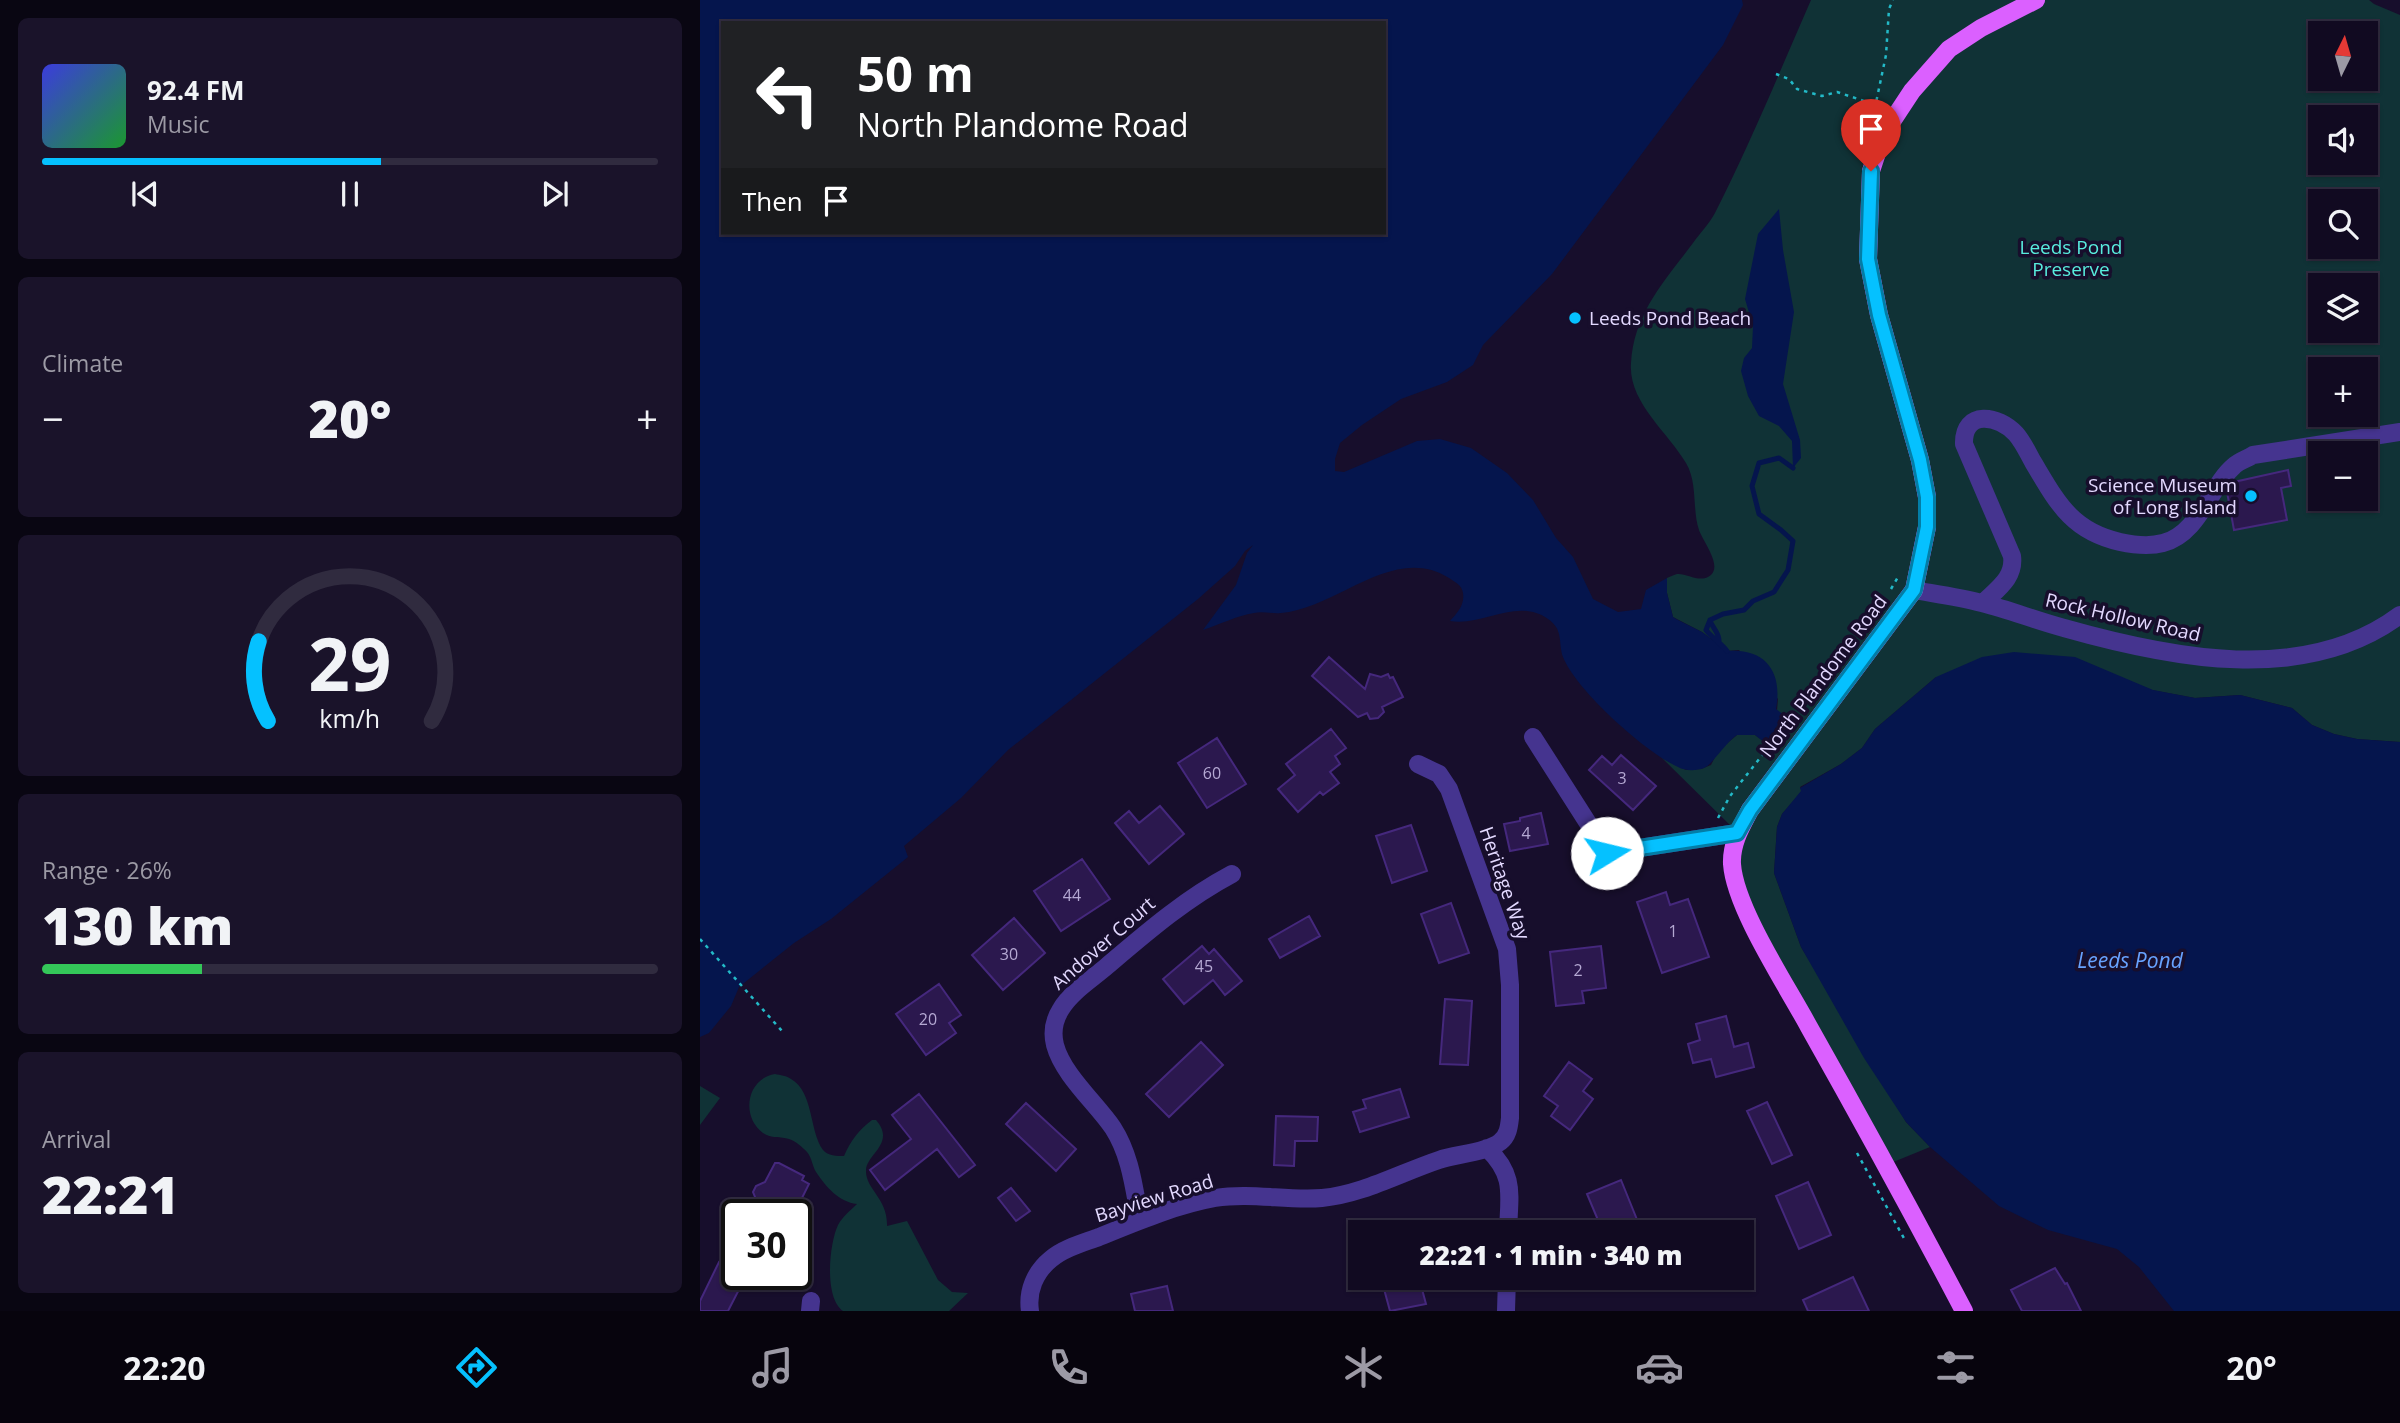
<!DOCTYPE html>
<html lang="en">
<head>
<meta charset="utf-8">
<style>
	body { margin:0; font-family:"Open Sans",sans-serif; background:#1a132a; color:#f1f3f6; height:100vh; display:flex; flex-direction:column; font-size:26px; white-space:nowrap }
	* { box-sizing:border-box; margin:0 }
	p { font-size:23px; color:#9c9aa5 }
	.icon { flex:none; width:38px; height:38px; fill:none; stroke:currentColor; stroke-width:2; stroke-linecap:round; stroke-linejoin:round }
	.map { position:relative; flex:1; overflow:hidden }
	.side { display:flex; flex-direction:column; gap:18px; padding:18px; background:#090612; width:700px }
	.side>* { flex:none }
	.hud { position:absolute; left:21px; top:21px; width:665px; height:214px; border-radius:0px; box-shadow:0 2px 5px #0004,0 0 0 2px #302b3f; background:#202124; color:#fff; overflow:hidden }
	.needle { width:46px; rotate:5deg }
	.controls { position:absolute; left:1608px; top:21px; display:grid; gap:14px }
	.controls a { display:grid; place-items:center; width:70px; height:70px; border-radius:0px; background:#110a21; box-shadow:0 2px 5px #0004,0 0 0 2px #302b3f; font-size:35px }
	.speed { position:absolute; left:21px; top:1199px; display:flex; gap:14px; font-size:35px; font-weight:700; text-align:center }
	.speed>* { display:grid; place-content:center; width:91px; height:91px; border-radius:50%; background:#110a21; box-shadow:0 2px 5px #0004,0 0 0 2px #302b3f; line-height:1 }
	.speed .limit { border:4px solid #111; border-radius:10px; background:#fff; color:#111 }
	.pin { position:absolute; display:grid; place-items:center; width:60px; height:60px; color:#fff; margin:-72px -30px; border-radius:50% 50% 50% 0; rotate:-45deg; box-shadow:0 0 7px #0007 }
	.pin .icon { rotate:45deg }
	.me { position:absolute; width:77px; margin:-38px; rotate:81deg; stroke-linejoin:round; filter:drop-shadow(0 0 5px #0008) }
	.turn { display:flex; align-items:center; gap:24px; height:147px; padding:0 21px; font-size:32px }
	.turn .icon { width:91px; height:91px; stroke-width:2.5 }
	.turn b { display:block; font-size:49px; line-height:60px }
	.then { display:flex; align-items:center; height:66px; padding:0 21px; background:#0003; gap:14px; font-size:26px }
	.big { font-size:52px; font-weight:800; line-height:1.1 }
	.side .card { flex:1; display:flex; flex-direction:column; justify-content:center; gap:10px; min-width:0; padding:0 24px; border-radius:10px; background:#1a132a }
	.side .dial { align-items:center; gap:0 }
	.dial svg { height:182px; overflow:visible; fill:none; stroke:#302b3f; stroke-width:7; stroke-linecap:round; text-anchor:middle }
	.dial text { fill:#f1f3f6; stroke:none }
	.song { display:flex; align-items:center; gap:21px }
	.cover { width:84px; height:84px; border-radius:10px; background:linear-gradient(135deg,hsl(240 70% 55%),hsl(130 70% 35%)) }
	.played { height:7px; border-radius:4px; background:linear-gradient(90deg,#05c1ff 55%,#302b3f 55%) }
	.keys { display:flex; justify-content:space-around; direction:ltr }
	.heat { display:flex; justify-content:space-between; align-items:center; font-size:38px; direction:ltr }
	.charge { height:10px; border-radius:5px; background:linear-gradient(90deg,#34c759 26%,#302b3f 0) }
	.trip { position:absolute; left:648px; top:1220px; width:406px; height:70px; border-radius:0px; background:#110a21; box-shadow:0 2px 5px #0004,0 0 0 2px #302b3f; font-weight:800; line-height:70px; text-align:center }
	.tab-bar { display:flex; height:112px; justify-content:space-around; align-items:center; background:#07040d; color:#9c9aa5 }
	.tab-bar .icon { width:49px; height:49px }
	.tab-bar .active { color:#05c1ff }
	.tab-bar b { font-size:32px; color:#f1f3f6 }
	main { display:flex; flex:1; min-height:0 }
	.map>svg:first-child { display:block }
	.green { fill:#103236; fill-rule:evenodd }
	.water { fill:#05154d; fill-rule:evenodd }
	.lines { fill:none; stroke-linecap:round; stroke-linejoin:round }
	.stream { stroke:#05154d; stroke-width:5 }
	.building { fill:#2b184e; stroke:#45287d; stroke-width:2 }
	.path { stroke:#23bac8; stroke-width:2.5; stroke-dasharray:3.5 5; stroke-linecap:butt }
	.minor { stroke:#45348f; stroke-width:18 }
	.major { stroke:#db60ff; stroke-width:18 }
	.route-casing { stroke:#037da6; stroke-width:18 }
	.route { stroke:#05c1ff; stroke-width:12 }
	.poi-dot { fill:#05c1ff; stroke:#170e2c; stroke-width:2.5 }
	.labels { text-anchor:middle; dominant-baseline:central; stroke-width:7; stroke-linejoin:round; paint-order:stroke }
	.number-label { font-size:16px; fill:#b5a9d3 }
	.park-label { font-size:19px; fill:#58ecdd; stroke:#170e2c }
	.poi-label { font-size:19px; fill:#e3d9ff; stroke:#170e2c; text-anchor:start }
	.street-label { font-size:19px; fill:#e3d9ff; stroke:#170e2c }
	.water-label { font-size:21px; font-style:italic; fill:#67a2ff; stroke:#170e2c }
</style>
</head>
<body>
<main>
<section class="side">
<div class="card">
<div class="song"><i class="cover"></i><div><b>92.4 FM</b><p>Music</p></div></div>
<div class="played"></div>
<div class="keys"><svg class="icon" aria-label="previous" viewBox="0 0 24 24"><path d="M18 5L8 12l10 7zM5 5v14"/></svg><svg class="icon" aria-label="pause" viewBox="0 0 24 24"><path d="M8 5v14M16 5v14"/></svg><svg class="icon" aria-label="next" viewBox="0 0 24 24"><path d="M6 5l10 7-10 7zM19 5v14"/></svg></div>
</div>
<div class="card"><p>Climate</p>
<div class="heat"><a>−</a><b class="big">20°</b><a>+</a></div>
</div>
<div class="card dial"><svg viewBox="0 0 100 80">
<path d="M14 69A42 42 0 1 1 86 69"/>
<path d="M14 69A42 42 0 0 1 10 34" stroke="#05c1ff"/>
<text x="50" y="56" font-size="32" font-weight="700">29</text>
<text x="50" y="72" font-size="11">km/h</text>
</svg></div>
<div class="card"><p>Range · 26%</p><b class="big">130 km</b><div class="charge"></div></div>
<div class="card"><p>Arrival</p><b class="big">22:21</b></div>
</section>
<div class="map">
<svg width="1700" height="1311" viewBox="0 0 1700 1311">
	<rect width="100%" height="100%" fill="#170e2c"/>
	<path class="green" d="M 1111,0 L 1669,0 L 1674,4 L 1700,15 L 1700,742 L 1657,739 L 1634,734 L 1612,725 L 1592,708 L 1540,695 L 1495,698 L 1452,690 L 1419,677 L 1236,677 L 1175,729 L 1162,748 L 1141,764 L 1100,787 L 1102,791 L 1082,814 L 1077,827 L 1074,873 L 1101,947 L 1206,1122 L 1230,1147 L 1186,1165 L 1039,894 L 1036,831 L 962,758 L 986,770 L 1001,769 L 1011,765 L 1018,751 L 1037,735 L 1055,735 L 1066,743 L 1075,734 L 1078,699 L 1039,650 L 1027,651 L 1002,632 L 973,617 L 967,593 L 967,578 C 970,577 973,575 977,574 C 986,573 998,582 1008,577 C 1025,568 1003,542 999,530 C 992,510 998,483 986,463 C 968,432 928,402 931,363 C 934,313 964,282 993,243 C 1000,233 1009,224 1015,213 C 1050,144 1080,71 1111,0 ZM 1620,33 L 1666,33 L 1666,79 L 1620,79 ZM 1620,117 L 1666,117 L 1666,163 L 1620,163 ZM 1620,201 L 1666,201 L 1666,247 L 1620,247 ZM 1620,285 L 1666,285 L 1666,331 L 1620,331 ZM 1620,369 L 1666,369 L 1666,415 L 1620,415 ZM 1620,453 L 1666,453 L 1666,499 L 1620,499 Z
		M 75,1074 C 80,1075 87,1076 91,1079 C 114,1092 109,1131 123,1150 C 128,1156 137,1156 144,1156 C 151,1140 159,1130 172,1120 L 176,1120 C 196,1143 167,1154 166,1170 C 165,1189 188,1198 187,1226 L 207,1221 L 238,1280 L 252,1292 L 268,1293 L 249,1311 L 143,1311 C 124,1298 129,1244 138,1225 C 143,1216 150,1211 157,1204 C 139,1202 126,1187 116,1172 C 112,1165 112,1158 107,1152 C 102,1147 96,1141 89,1139 C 81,1136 71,1139 63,1133 C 41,1117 46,1079 75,1074 Z
		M 0,1086 L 20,1098 L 0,1125 Z"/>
	<path class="water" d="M 0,0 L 1042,0 L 1043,5 L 1023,45 L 852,274 L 783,345 L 773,365 L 747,382 L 701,399 L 662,425 L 640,443 L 635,459 L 635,471 L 644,472 L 717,441 L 740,439 L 771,448 L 807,473 L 833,500 L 856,538 L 873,557 L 893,599 L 918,612 L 941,609 L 946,590 L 967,578 L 967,593 L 973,617 L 976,619 L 1002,632 L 1027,651 C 1065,648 1083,671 1076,709 L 1084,715 C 1076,725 1075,734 1065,743 L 1055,735 L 1037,735 C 1024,744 1013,764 1004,768 C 996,771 985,771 978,767 C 945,752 876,690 863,657 C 858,643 864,630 848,619 C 817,597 782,627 750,621 C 757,613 765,605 763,593 C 762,585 755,582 749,578 C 693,543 637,609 581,613 C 572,614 563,611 554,613 C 537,616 520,624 503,630 L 536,585 L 547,553 L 553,545 L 545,551 L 535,566 L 498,599 L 308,750 L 261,798 L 204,846 L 208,857 L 131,919 L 94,943 L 39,987 L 31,1006 L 9,1033 L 0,1037 ZM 23,23 L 684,23 L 684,233 L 23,233 Z
		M 1079,209 L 1083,250 L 1094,312 L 1083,384 L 1100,440 L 1101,458 L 1093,468 L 1092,441 L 1079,426 L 1059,416 L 1048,396 L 1041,371 L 1044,358 L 1052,348 L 1053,326 L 1045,299 L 1058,234 Z
		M 1314,652 L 1375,657 L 1453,690 L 1495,698 L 1540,695 L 1592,708 L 1612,725 L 1634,734 L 1657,739 L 1700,742 L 1700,1311 L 1474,1311 L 1439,1267 L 1417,1249 L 1348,1230 L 1299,1206 L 1230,1147 L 1206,1122 L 1164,1058 L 1101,947 L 1074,873 L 1077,827 L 1082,814 L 1101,791 L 1100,788 L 1141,764 L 1162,748 L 1175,729 L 1236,677 L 1282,657 Z"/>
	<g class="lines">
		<path class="stream" d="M 1010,620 C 1012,628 1019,632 1019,641
			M 1027,651 C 1020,642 1012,638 1006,630 L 1010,620 L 1023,614 L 1044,610 L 1053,601 L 1074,592 L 1088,570 L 1093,541 L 1081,530 L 1059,514 L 1052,486 L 1059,463 L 1079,458 L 1093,468"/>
	</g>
	<path class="building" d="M 1588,470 L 1591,486 L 1581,488 L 1587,520 L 1534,530 L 1527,492 L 1534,482 Z
		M 629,657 L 665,689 L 670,674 L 681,677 L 688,674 L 690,678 L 693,677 L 703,697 L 682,707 L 684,712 L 678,718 L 670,719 L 667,713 L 658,717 L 612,676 Z
		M 631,729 L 646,748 L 635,756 L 640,764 L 630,772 L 639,783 L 623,795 L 620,792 L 598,812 L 578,789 L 595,775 L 586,764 Z
		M 517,738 L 546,784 L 507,808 L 478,763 Z
		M 921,755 L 956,786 L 933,810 L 889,770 L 902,756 L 912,765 Z
		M 460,806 L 484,834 L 449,864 L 415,823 L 429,811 L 439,823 Z
		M 841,813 L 848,844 L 810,851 L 804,824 L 820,821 L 820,818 Z
		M 711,825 L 727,871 L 692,883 L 676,836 Z
		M 382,859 L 410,899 L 361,931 L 334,891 Z
		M 966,892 L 970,905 L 988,899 L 1009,957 L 962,973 L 937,902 Z
		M 751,903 L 769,953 L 739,963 L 721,914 Z
		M 609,916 L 620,936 L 580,958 L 569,939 Z
		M 314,918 L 345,953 L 303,990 L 272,955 Z
		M 502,946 L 509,954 L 514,949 L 542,981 L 525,995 L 513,980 L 484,1004 L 463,979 Z
		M 901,946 L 906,988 L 882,991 L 884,1003 L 856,1006 L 850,952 Z
		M 239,984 L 261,1015 L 249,1023 L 256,1033 L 226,1055 L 196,1014 Z
		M 745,999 L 772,1001 L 768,1065 L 740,1064 Z
		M 1026,1016 L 1034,1047 L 1048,1043 L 1054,1067 L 1016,1077 L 1011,1059 L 993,1063 L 988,1044 L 1000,1040 L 996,1024 Z
		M 501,1042 L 523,1065 L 469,1117 L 446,1094 Z
		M 869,1062 L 892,1079 L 883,1091 L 893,1099 L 870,1130 L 851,1116 L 858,1106 L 844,1096 Z
		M 700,1089 L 709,1117 L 660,1132 L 653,1112 L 666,1108 L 663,1100 Z
		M 219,1094 L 275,1165 L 259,1177 L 237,1149 L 185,1190 L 170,1170 L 211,1139 L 192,1115 Z
		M 1067,1102 L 1092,1155 L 1072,1164 L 1047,1111 Z
		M 326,1103 L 376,1149 L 356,1171 L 306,1124 Z
		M 576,1116 L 618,1117 L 617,1141 L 595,1141 L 594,1166 L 574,1165 Z
		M 75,1163 L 79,1163 L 104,1176 L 102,1180 L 109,1184 L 100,1202 L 98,1201 L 91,1214 L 46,1214 L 55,1197 L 53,1192 L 56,1186 L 65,1182 Z
		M 921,1180 L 942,1232 L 903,1232 L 887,1194 Z
		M 1108,1182 L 1131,1235 L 1099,1249 L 1076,1196 Z
		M 311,1188 L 330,1211 L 316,1221 L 298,1198 Z
		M 19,1262 L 37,1271 L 37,1274 L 46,1276 L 28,1311 L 0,1311 L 0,1301 Z
		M 1355,1268 L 1365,1284 L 1367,1283 L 1381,1311 L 1322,1311 L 1311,1290 Z
		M 1153,1277 L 1169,1311 L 1108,1311 L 1103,1300 Z
		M 681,1278 L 719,1278 L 726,1304 L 690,1311 Z
		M 467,1286 L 473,1311 L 435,1311 L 431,1294 Z"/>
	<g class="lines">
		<path class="path" d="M 1076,74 L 1089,79 L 1097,89 L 1122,96 L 1137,92 L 1176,105
			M 1173,117 L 1186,55 L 1189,9 L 1193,0
			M 1191,589 L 1198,577
			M 1018,818 L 1030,796 L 1158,634
			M 0,939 L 82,1031
			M 1157,1153 L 1206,1242"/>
		<path class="minor" d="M 1214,590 C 1237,594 1260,597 1282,603 C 1310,610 1337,621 1364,628 C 1470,658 1605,686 1700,615
			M 1283,603 C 1297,589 1315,578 1312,556 L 1264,444 C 1263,409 1299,415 1316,434 C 1323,442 1328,453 1333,462 C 1357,502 1371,531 1420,542 C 1434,545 1449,547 1463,543 C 1499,534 1510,486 1534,466 C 1539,461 1547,459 1553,455 L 1700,432
			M 833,737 L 907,853 L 1037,833
			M 787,1148 C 816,1176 809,1195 808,1232
			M 440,1220 C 434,1189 431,1156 413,1128 C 396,1103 363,1075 355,1045 C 352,1033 354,1020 361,1009 C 371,992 392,979 407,966 C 447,932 485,899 532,874
			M 110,1311 L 111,1301
			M 330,1311 C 327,1291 335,1272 351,1259 C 364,1248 383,1243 399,1237 C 436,1222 476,1205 515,1198 C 551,1192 587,1201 622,1198 C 663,1194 700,1173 739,1160 C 756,1154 786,1153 800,1142 C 808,1136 809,1127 810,1118 L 810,985 L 807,949 L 749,789 L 739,774 L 718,764
			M 806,1311 L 807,1278"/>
		<path class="major" d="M 1264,1311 C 1214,1216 1162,1121 1109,1027 C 1087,986 1035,908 1032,864 C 1031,844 1041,827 1050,810 L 1214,590 L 1227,527 L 1227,497 L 1220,460 L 1179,315 L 1168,259 L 1171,171 L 1183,135 L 1212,91 L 1249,49 L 1281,28 L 1336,0"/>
	</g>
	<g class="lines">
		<defs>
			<path id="route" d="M 907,853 L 1037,833 L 1050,810 L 1214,590 L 1227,527 L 1227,497 L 1220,460 L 1179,315 L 1168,259 L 1171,171"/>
		</defs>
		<use href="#route" class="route-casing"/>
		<use href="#route" class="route"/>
	</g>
	<g class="poi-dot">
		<circle cx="875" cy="318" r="7"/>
		<circle cx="1551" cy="496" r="7"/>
	</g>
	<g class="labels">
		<g class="number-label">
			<text x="512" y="773">60</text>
			<text x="922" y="778">3</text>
			<text x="826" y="833">4</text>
			<text x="372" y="895">44</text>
			<text x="973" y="931">1</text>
			<text x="309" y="954">30</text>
			<text x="504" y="966">45</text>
			<text x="878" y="970">2</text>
			<text x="228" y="1019">20</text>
		</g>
		<g class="park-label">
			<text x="1371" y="247">Leeds Pond<tspan x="1371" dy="22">Preserve</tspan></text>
		</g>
		<g class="poi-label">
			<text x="889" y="318">Leeds Pond Beach</text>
			<text x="1537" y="485" text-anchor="end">Science Museum<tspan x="1537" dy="22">of Long Island</tspan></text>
		</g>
		<g class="street-label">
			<text transform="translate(1423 617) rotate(13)">Rock Hollow Road</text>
			<text transform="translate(1123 676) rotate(-53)">North Plandome Road</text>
			<text transform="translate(805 883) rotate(71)">Heritage Way</text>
			<text transform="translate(403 943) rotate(-41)">Andover Court</text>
			<text transform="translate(454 1198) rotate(-17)">Bayview Road</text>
		</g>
		<g class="water-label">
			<text x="1430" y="960">Leeds Pond</text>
		</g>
	</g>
</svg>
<div class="controls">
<a><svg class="needle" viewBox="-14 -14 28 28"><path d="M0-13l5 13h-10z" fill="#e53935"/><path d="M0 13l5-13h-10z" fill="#9c9aa5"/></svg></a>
<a><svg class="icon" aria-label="sound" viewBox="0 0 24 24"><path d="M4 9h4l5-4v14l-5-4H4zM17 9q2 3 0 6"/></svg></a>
<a><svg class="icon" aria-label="search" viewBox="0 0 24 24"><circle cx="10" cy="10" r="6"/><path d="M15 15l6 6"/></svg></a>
<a><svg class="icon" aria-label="layers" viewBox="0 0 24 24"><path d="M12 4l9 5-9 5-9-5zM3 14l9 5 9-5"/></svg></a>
<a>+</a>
<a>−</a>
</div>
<div class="speed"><div class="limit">30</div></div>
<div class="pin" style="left:1171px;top:171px;background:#d93025"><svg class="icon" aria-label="arrive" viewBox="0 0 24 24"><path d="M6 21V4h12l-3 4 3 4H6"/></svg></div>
<svg class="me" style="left:907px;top:853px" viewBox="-20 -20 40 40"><circle r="19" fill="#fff"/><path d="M0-13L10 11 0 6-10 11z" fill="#05c1ff"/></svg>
<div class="trip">22:21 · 1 min · 340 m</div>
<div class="hud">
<div class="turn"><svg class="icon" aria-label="left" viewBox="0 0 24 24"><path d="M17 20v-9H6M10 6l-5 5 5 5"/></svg><div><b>50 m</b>North Plandome Road</div></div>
<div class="then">Then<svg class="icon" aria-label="arrive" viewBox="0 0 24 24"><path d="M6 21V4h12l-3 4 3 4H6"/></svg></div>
</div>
</div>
</main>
<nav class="tab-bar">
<b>22:20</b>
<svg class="icon active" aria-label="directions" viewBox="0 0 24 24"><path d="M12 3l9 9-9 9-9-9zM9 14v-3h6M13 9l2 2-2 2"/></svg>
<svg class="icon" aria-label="music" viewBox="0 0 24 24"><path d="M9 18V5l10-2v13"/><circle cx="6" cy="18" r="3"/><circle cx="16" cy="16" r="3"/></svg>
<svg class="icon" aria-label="phone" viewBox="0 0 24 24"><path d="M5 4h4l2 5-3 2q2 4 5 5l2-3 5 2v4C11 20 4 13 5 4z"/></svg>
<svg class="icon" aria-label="climate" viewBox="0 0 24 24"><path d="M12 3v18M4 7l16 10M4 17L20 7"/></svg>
<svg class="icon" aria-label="car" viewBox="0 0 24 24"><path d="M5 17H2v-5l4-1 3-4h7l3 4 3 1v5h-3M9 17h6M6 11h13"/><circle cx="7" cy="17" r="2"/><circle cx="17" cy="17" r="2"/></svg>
<svg class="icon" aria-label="filters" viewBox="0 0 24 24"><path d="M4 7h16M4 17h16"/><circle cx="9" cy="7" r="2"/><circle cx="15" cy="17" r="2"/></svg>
<b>20°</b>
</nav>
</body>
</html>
